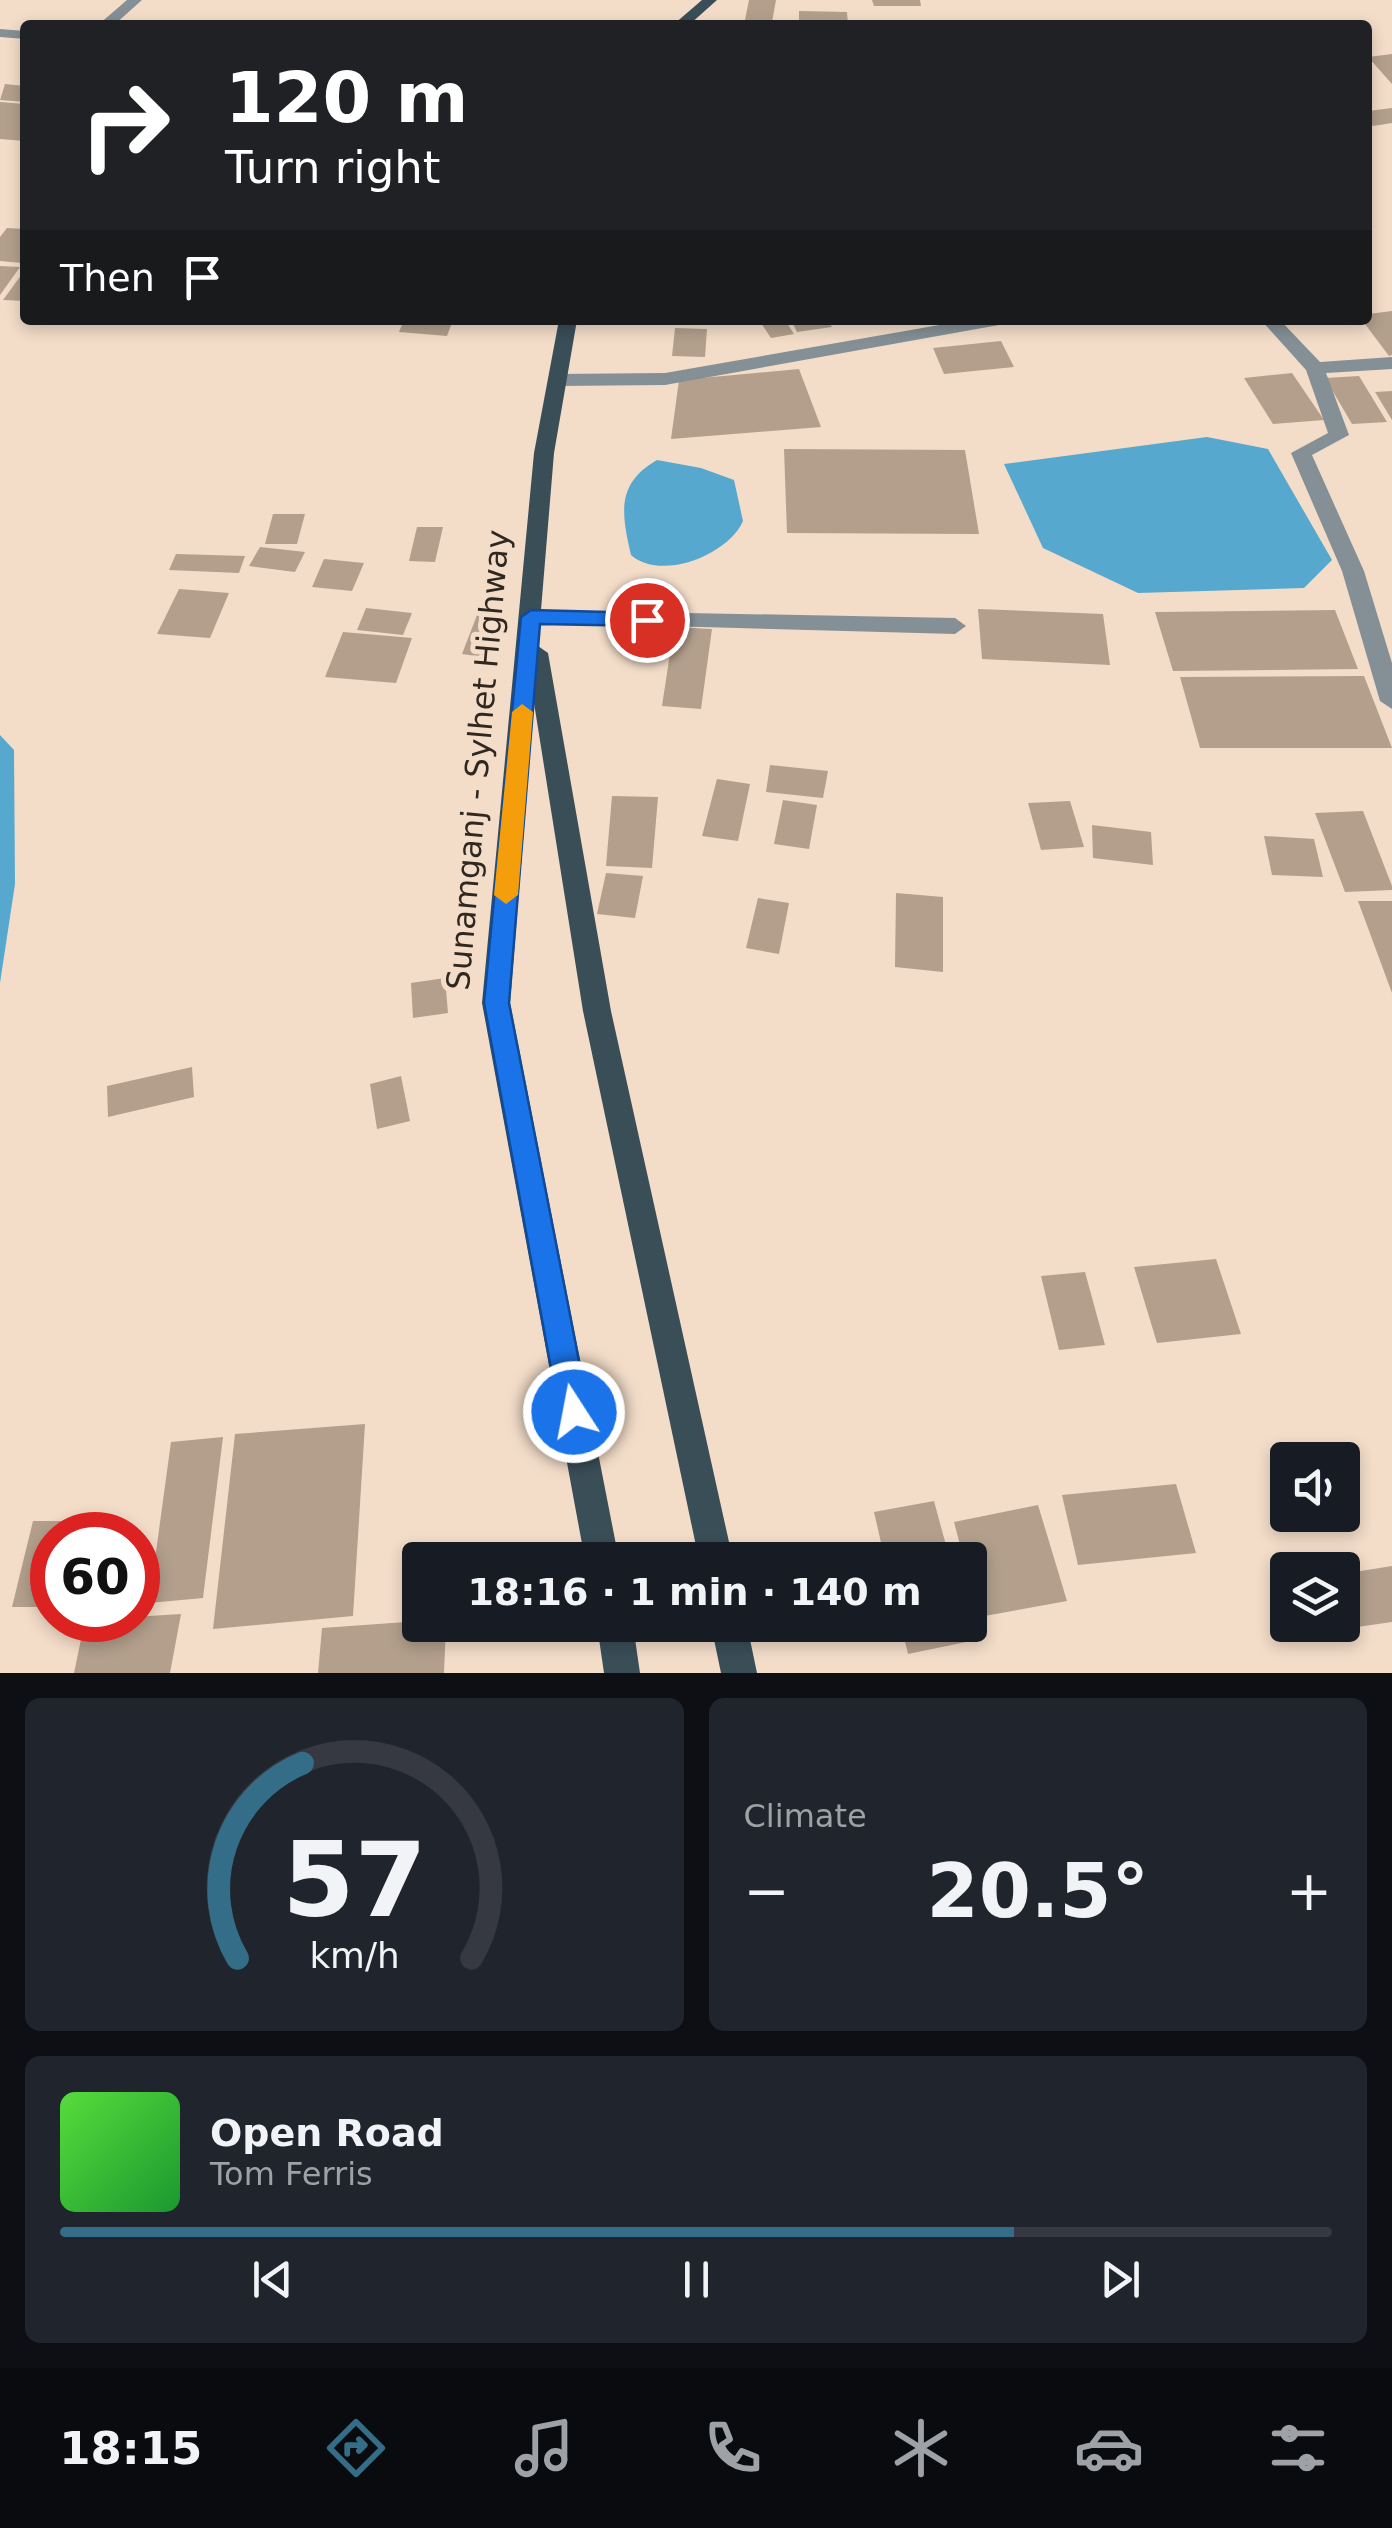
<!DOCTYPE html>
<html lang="en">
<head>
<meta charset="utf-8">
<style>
	body { margin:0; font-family:"DejaVu Sans",sans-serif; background:#20242c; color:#f1f3f6; height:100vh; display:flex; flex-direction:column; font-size:38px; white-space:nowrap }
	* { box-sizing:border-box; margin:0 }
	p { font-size:32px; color:#9ea1a6 }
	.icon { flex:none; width:55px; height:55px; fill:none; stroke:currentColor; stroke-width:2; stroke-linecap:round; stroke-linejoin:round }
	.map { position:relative; height:1673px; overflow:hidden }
	.details { display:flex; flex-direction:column; gap:25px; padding:25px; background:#0d0f14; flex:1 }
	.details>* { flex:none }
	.hud { position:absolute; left:20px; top:20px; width:1352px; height:305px; border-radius:10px; box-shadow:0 5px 15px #0003; background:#202124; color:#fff; overflow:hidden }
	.tools { position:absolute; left:1270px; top:1442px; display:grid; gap:20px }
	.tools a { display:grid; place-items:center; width:90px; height:90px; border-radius:10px; background:#171b24; box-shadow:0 5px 15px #0003; font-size:50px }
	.speed { position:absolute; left:30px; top:1512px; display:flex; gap:20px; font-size:50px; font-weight:700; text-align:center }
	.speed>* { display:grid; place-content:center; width:130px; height:130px; border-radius:50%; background:#171b24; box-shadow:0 5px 15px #0003; line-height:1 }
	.speed .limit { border:15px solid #d22; background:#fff; color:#111 }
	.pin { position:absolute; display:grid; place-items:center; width:85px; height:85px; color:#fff; margin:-42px; border:5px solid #fff; border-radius:50%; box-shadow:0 2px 10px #0007 }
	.me { position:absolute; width:110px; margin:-55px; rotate:349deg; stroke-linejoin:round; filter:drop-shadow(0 0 8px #0008) }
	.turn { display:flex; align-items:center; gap:35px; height:210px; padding:0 40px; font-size:45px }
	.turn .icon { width:130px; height:130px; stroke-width:2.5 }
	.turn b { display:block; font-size:70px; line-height:85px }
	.then { display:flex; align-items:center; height:95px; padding:0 40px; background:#0003; gap:20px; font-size:38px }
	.big { font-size:75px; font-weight:700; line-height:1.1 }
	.details .card { flex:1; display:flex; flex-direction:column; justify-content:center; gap:15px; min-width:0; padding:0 35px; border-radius:15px; background:#20242c }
	.details .dial { align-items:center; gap:0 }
	.dial svg { height:260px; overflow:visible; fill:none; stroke:#363941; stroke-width:7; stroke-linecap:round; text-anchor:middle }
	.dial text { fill:#f1f3f6; stroke:none }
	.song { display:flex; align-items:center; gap:30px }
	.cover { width:120px; height:120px; border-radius:15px; background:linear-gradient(135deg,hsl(110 70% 55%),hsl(130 70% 35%)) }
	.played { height:10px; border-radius:5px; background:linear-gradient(90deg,#346d87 75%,#363941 75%) }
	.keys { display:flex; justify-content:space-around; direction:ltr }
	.heat { display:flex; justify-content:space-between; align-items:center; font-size:55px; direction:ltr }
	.details .tiles { flex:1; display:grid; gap:25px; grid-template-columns:1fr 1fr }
	.card:last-child { grid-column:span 2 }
	.trip { position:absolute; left:402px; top:1542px; width:585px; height:100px; border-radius:10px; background:#171b24; box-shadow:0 5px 15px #0003; font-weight:700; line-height:100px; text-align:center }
	.menu { display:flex; height:160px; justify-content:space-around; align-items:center; background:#090b0e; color:#9ea1a6 }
	.menu .icon { width:70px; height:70px }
	.menu .selected { color:#346d87 }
	.menu b { font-size:45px; color:#f1f3f6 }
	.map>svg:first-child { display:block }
	.water { fill:#57a8ce }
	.building { fill:#b39f8c }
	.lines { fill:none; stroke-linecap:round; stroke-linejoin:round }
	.minor { fill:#849096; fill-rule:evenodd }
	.primary { fill:#3a4e58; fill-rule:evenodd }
	.route { fill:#1a73e8; stroke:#114b97; stroke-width:2.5 }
	.slow { fill:#f59e0b }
	.labels { text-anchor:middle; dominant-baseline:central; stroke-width:10; stroke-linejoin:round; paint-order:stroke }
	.street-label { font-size:32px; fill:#302820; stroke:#f3ddc9 }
</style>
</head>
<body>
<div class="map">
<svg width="1392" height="1673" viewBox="0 0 1392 1673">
	<rect width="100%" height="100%" fill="#f3ddc9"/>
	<path class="water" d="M 1207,437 L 1268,449 L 1332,560 L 1304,588 L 1138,593 L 1043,548 L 1004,464 Z
		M 657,460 L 701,468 L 734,480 L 743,521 C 729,554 662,582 631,555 C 622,515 615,484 657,460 Z
		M 0,735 L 14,750 L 15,884 L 0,983 Z"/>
	<path class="building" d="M 749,0 L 776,0 L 772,22 L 745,20 Z
		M 872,0 L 920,0 L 921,6 L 874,6 Z
		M 799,11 L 847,12 L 848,25 L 799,24 Z
		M 1392,54 L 1392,84 L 1368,57 Z
		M 5,84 L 25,86 L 25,102 L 0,100 Z
		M 0,102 L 25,104 L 25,141 L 0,139 Z
		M 1392,108 L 1392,123 L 1373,126 L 1368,122 L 1368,111 Z
		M 7,228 L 25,229 L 22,263 L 0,261 L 0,237 Z
		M 0,266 L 20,267 L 0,295 Z
		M 22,274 L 25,301 L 3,300 Z
		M 1392,311 L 1392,355 L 1389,356 L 1362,320 L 1368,320 L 1368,314 Z
		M 404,320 L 453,320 L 447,336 L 399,332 Z
		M 759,320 L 785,320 L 794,334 L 771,338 Z
		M 791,320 L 828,320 L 832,327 L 797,332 Z
		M 675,328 L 707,329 L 705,357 L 672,356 Z
		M 1001,341 L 1014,367 L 944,374 L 933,348 Z
		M 799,369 L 821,427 L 671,439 L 679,380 Z
		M 1292,373 L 1324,420 L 1273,424 L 1244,378 Z
		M 1359,376 L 1387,422 L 1352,424 L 1325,378 Z
		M 1392,391 L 1392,420 L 1375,392 Z
		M 784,449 L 965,450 L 979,534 L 787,533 Z
		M 273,514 L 305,514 L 297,544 L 265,544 Z
		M 417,527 L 443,527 L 435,562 L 409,561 Z
		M 260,547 L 305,552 L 295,572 L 249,566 Z
		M 176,554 L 245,556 L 239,573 L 169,570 Z
		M 324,559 L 364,563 L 352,591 L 312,587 Z
		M 179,589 L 229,593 L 210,638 L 157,634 Z
		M 366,608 L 412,613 L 403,635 L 357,630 Z
		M 978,609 L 1103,614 L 1110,665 L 982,659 Z
		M 1335,610 L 1358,669 L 1173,671 L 1155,612 Z
		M 477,615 L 498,618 L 483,657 L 462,654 Z
		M 674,627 L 712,629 L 701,709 L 662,706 Z
		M 343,632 L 412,638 L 396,683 L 325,677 Z
		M 1364,676 L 1392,748 L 1200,748 L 1180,677 Z
		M 770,765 L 828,771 L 823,798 L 766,792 Z
		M 717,779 L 750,784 L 738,841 L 702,836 Z
		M 612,796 L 658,797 L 652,868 L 606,866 Z
		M 783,800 L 817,805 L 809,849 L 774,844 Z
		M 1070,801 L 1084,847 L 1041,850 L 1028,803 Z
		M 1363,811 L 1392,886 L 1392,890 L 1345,892 L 1315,813 Z
		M 1092,825 L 1151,832 L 1153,865 L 1093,858 Z
		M 1264,836 L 1314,839 L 1323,877 L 1272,875 Z
		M 606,873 L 643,876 L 635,918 L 597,914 Z
		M 896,893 L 943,897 L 943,972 L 895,967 Z
		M 758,898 L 789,903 L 779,954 L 746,948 Z
		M 1358,901 L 1392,901 L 1392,993 Z
		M 445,978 L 448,1013 L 413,1018 L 411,983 Z
		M 192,1067 L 194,1097 L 108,1117 L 107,1086 Z
		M 401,1076 L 410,1121 L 377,1129 L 370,1084 Z
		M 1216,1259 L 1241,1334 L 1157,1343 L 1134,1267 Z
		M 1085,1272 L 1105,1345 L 1059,1350 L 1041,1276 Z
		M 365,1424 L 353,1616 L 213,1629 L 235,1434 Z
		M 223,1437 L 203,1598 L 149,1603 L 171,1442 Z
		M 1176,1484 L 1196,1553 L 1078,1565 L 1062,1495 Z
		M 934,1501 L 950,1560 L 885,1560 L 874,1512 Z
		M 1038,1505 L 1067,1601 L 979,1617 L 970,1560 L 964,1560 L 954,1522 Z
		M 33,1521 L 124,1521 L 121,1535 L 52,1535 L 52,1607 L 12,1607 Z
		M 1392,1566 L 1392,1622 L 1357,1627 L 1342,1574 Z
		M 181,1614 L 170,1673 L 74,1673 L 85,1620 Z
		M 420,1621 L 420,1625 L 446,1625 L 444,1673 L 318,1673 L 322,1628 Z
		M 901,1625 L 967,1625 L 971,1641 L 908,1654 Z"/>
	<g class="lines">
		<path class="minor" d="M 127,0 L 142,0 L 114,25 L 98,25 Z
			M 0,29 L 25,31 L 25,39 L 0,37 Z
			M 968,320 L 1008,320 L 999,325 L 665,385 L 557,386 L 548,380 L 557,374 L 665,373 Z
			M 1261,320 L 1280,320 L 1320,362 L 1392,357 L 1392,369 L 1326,373 L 1349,435 L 1312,455 L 1364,571 L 1392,663 L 1392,709 L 1380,701 L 1342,571 L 1291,453 L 1328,433 L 1306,370 Z
			M 531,610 L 955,618 L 966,626 L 955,634 L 523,622 L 520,617 Z"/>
		<path class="primary" d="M 702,0 L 717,0 L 689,25 L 673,25 Z
			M 559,320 L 577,320 L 554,453 L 538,646 L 548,653 L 611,1011 L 733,1560 L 699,1560 L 583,1011 L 534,703 L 510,1003 L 619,1560 L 585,1560 L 482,1003 L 534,453 Z
			M 597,1625 L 633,1625 L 640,1673 L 604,1673 Z
			M 711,1625 L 747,1625 L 757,1673 L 721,1673 Z"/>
	</g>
	<path class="route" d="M 531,610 L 647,613 L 657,620 L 647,626 L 540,624 L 509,1003 L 589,1412 L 585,1422 L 574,1426 L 563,1422 L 559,1412 L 484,1003 L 521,617 Z"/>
	<path class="slow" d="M 522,704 L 533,712 L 518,895 L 506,904 L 494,895 L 512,712 Z"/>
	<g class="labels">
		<g class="street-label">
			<text transform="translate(478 760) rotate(-85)">Sunamganj - Sylhet Highway</text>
		</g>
	</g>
</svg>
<div class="tools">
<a><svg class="icon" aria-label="sound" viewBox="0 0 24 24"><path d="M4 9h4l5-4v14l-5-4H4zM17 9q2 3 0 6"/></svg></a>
<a><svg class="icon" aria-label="layers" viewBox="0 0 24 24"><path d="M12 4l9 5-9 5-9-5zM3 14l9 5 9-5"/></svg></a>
</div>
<div class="speed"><div class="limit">60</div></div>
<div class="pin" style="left:647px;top:620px;background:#d93025"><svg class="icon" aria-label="arrive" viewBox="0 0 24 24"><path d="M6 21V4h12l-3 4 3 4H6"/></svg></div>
<svg class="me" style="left:574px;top:1412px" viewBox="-20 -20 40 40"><circle r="17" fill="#1a73e8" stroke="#fff" stroke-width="3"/><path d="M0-11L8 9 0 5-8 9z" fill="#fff"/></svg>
<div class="trip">18:16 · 1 min · 140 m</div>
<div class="hud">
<div class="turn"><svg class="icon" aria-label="right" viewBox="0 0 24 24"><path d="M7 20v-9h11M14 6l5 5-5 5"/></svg><div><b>120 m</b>Turn right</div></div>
<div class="then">Then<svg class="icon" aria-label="arrive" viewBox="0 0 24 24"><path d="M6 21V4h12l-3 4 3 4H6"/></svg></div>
</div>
</div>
<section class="details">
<div class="tiles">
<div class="card dial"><svg viewBox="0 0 100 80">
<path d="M14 69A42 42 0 1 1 86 69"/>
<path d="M14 69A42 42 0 0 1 34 9" stroke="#346d87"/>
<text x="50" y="56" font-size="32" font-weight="700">57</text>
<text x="50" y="72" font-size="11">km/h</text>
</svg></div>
<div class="card"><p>Climate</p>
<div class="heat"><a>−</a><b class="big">20.5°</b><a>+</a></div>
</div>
<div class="card">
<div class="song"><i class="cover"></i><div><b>Open Road</b><p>Tom Ferris</p></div></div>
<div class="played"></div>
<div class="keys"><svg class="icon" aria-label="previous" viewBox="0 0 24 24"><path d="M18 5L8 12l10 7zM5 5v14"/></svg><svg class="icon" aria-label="pause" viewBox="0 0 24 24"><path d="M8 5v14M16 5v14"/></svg><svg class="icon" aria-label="next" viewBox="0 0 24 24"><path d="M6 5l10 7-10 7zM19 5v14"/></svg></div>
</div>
</div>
</section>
<nav class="menu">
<b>18:15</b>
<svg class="icon selected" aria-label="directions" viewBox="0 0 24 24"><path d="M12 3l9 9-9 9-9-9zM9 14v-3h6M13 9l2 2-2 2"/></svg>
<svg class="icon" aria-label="music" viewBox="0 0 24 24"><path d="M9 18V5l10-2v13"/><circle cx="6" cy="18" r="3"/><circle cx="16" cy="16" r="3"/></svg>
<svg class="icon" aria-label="phone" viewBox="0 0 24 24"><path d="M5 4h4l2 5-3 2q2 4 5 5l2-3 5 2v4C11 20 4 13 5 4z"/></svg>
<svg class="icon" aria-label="climate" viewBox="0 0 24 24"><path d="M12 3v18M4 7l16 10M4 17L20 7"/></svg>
<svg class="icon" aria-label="car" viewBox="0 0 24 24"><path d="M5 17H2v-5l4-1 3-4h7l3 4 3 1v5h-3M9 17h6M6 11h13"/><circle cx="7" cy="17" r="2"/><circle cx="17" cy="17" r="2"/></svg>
<svg class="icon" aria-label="filters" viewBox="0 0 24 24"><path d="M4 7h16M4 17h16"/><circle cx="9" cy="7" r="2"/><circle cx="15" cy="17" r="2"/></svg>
</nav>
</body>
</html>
